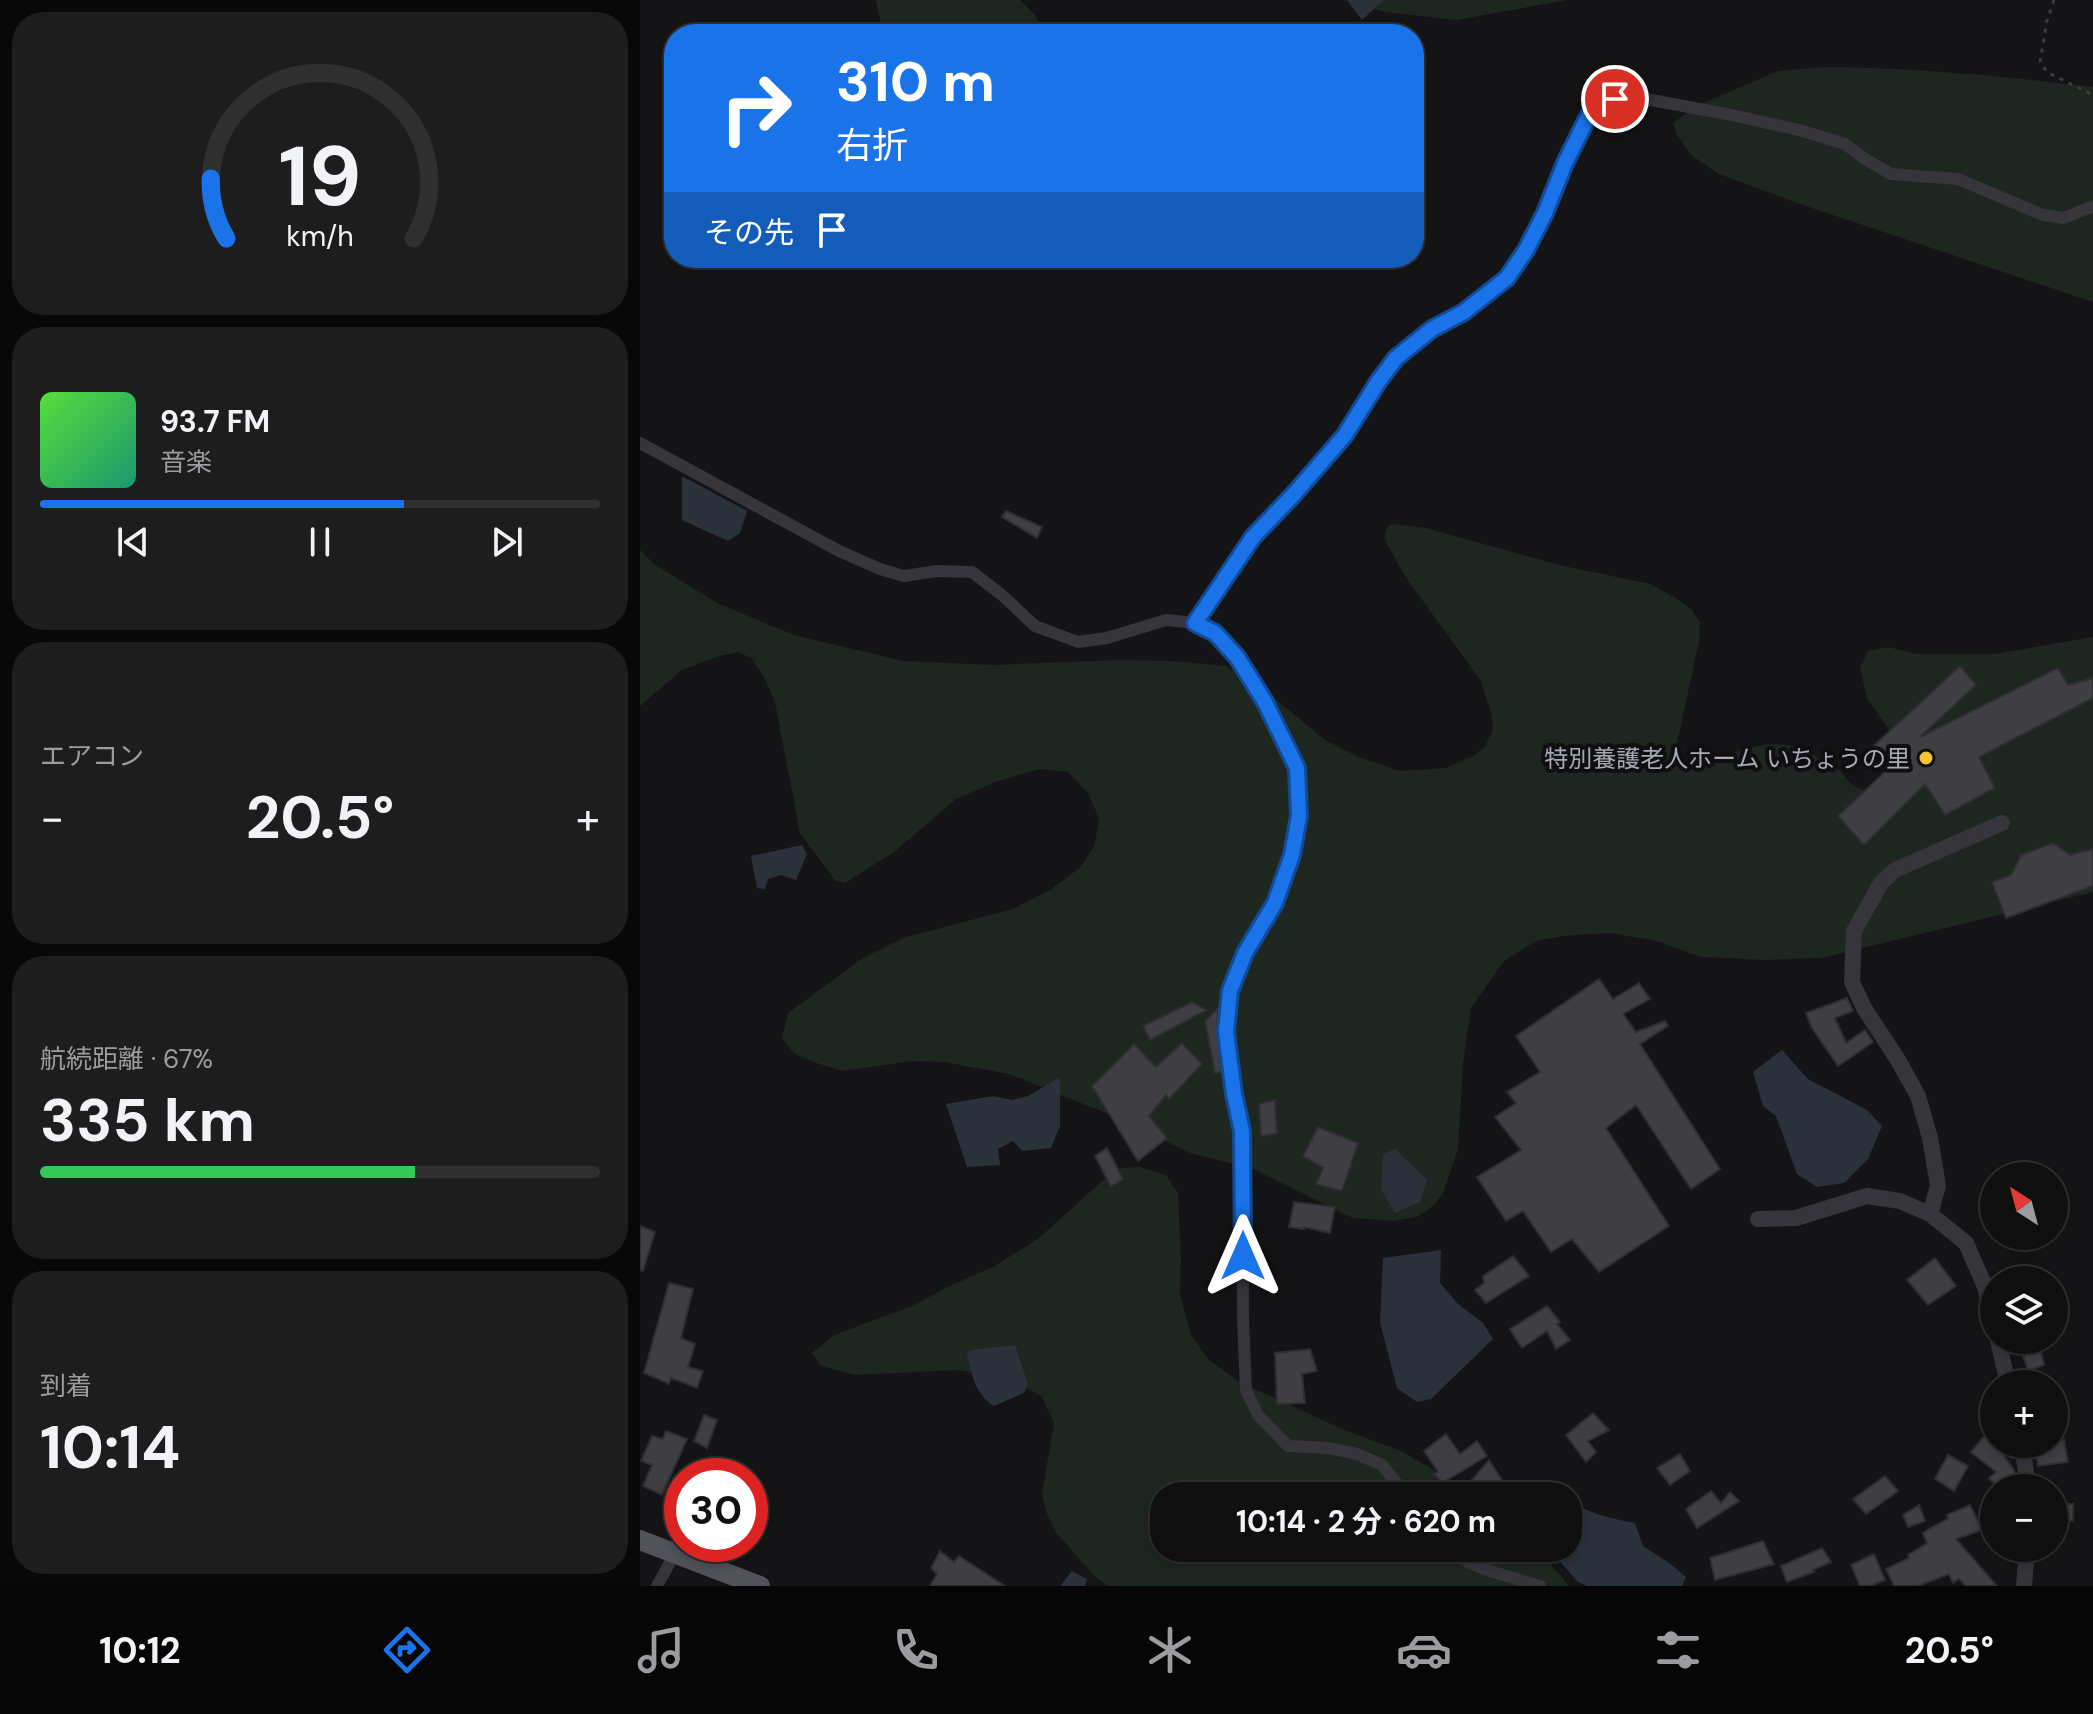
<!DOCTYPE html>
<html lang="ja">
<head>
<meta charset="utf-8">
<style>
	body { margin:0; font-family:"DM Sans","Noto Sans JP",sans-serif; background:#1d1d1e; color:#f1f3f6; height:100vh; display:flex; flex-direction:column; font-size:30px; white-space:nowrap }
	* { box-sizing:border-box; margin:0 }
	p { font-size:26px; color:#9b9c9f }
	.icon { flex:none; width:44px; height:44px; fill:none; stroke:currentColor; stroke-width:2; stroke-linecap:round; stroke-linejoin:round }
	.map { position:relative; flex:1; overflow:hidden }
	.details { display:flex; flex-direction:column; gap:12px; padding:12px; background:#080809; width:640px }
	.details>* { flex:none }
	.banner { position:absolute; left:24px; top:24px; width:760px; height:244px; border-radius:32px; box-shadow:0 4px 12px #0003,0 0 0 2px #2f2f30; background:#1a73e8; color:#fff; overflow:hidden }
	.needle { width:52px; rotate:324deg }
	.tools { position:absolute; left:1340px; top:1162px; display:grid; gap:16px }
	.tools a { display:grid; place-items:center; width:88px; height:88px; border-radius:50%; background:#0f0f10; box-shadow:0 4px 12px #0003,0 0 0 2px #2f2f30; font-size:40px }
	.speed { position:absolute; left:24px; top:1458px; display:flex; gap:16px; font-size:40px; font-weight:700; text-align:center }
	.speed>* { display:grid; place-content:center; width:104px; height:104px; border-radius:50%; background:#0f0f10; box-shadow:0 4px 12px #0003,0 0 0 2px #2f2f30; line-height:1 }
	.speed .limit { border:12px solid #d22; background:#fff; color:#111 }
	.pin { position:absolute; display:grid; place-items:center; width:68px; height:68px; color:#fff; margin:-34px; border:4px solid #fff; border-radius:50%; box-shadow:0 2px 8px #0007 }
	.me { position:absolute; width:88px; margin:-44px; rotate:0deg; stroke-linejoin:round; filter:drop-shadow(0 0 6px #0008) }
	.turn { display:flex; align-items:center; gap:28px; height:168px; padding:0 40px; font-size:36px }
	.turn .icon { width:104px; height:104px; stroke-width:2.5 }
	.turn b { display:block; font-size:56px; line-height:68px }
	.then { display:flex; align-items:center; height:76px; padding:0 40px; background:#0003; gap:16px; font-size:30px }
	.big { font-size:60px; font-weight:700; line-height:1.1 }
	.details .widget { flex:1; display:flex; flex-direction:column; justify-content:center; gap:12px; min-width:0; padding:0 28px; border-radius:32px; background:#1d1d1e }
	.details .dial { align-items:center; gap:0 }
	.dial svg { height:208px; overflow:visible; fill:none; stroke:#2f2f30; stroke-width:7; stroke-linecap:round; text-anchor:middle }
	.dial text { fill:#f1f3f6; stroke:none }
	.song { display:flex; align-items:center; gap:24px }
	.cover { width:96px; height:96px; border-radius:12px; background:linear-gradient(135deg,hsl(110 70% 55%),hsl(160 70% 35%)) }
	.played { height:8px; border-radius:4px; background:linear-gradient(90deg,#1a73e8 65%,#2f2f30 65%) }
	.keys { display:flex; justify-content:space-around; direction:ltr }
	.heat { display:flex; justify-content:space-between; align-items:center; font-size:44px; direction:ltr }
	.charge { height:12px; border-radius:6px; background:linear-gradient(90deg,#34c759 67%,#2f2f30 0) }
	.trip { position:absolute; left:510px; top:1482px; width:432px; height:80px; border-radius:32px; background:#0f0f10; box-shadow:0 4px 12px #0003,0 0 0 2px #2f2f30; font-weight:700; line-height:80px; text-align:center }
	.menu { display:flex; height:128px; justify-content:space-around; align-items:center; background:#060606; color:#9b9c9f }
	.menu .icon { width:56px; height:56px }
	.menu .active { color:#1a73e8 }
	.menu b { font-size:36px; color:#f1f3f6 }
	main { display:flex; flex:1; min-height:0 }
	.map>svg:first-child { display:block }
	.green { fill:#1e2620 }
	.water { fill:#2a313a }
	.building { fill:#3e3e43; stroke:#2e2e32; stroke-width:2 }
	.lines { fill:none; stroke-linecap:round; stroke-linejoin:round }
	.path { stroke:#3b3c42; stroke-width:3; stroke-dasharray:4 6; stroke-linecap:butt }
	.minor { stroke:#35353b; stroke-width:12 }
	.tertiary { stroke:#35353b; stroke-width:16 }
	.primary { stroke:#51525a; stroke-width:20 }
	.route-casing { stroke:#114b97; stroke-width:20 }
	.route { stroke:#1a73e8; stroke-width:14 }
	.poi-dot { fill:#f2c42f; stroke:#0f0f11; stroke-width:3 }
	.labels { text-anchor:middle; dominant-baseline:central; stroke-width:8; stroke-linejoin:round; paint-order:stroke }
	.poi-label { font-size:24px; fill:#a6a9b6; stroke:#0f0f11; text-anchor:end }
</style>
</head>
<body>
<main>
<section class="details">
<div class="widget dial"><svg viewBox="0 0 100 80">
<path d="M14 69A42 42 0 1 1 86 69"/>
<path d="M14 69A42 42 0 0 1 8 46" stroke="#1a73e8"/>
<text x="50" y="56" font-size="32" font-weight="700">19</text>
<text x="50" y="72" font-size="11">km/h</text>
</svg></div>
<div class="widget">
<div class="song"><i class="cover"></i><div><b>93.7 FM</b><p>音楽</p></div></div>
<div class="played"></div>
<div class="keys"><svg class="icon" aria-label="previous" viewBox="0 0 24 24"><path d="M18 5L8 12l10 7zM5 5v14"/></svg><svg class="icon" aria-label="pause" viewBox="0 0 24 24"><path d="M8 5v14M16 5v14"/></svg><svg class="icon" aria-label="next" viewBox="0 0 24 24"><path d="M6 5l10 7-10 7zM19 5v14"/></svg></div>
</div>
<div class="widget"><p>エアコン</p>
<div class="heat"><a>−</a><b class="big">20.5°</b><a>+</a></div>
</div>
<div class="widget"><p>航続距離 · 67%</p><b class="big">335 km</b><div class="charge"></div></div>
<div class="widget"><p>到着</p><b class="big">10:14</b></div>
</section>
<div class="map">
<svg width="1453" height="1586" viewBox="0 0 1453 1586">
	<rect width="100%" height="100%" fill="#141416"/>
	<path class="green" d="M 236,0 L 380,0 L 396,16 L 402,34 L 243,34 Z
		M 703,0 L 927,0 L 816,20 L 745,12 Z
		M 1185,67 C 1275,68 1364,76 1453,87 L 1453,302 L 1160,204 L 1079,174 L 1051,155 L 1037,135 L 1033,123 L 1059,105 L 1138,71 Z
		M 752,524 L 786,528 L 919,565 L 1010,584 L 1034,597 L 1051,609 L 1060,622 L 1059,641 L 1035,753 L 1042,763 C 1077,765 1113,737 1151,746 C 1164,749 1189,763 1200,771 C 1205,775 1208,782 1213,785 C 1223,793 1236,793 1248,791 L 1252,734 L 1227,698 L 1220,668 L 1228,651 L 1248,647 L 1277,654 L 1354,654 L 1453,637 L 1453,892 L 1182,958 L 1125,960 L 1061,957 L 1013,940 L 970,933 L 923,936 L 896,941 L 864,961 L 831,1008 L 823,1063 L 818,1149 L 803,1193 L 794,1205 L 779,1216 L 754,1221 L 713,1218 L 613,1169 L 550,1153 L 478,1118 L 369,1074 L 304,1062 L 273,1061 L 203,1071 L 173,1062 L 153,1053 L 142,1038 L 148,1013 L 223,958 L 263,938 L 373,909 L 410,890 L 441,867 L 455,844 L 459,818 L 448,793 L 428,772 L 400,769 L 358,781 L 316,799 L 254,852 L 205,883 L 195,880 L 160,833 L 135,702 L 124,677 L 111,658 L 98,652 L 79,656 L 42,670 L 0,706 L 0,550 L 14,564 L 77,603 L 154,635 L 263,661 L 353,665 L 480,660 L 533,661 L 586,666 L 621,687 L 685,740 L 719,757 L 760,771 L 806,768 L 833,756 L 845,747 L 853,729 L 851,713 L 841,681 L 764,575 L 744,538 L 747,528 Z
		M 500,1167 L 526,1175 L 538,1193 L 541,1257 L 540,1295 L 551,1335 L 569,1360 L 598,1381 L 704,1430 L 761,1451 L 838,1496 L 524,1496 L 524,1548 L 897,1548 L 929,1586 L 468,1586 L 455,1577 L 415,1531 L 406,1511 L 402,1494 L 414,1422 L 401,1396 L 380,1385 L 356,1376 L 318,1370 L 214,1375 L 180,1365 L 172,1353 L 194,1335 L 272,1306 L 310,1286 L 355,1266 L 399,1238 L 460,1183 L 481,1168 Z"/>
	<path class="water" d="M 707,0 L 744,0 L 722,20 Z
		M 42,476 L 107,511 L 100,533 L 88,541 L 42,520 Z
		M 162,845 L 167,854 L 156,880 L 141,875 L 128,879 L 125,889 L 117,888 L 111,856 Z
		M 1142,1050 L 1168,1079 L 1227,1110 L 1242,1126 L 1228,1159 L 1204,1183 L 1177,1187 L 1157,1174 L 1136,1116 L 1123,1106 L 1113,1072 Z
		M 420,1077 L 420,1126 L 411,1148 L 382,1151 L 373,1141 L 358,1149 L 360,1165 L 327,1167 L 306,1104 L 353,1096 L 372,1100 L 388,1096 Z
		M 755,1149 L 787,1180 L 780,1202 L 755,1213 L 741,1189 L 743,1154 Z
		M 801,1250 L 800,1283 L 818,1304 L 843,1323 L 853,1339 L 791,1399 L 777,1402 L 757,1388 L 740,1323 L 743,1258 Z
		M 375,1345 L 388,1384 L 384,1393 L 354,1406 C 335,1394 332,1375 327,1356 L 330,1350 Z
		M 928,1500 C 948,1513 972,1519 995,1523 L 1003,1546 L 1028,1562 L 1046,1577 L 1042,1586 L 947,1586 L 938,1582 L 908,1548 L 928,1548 Z
		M 432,1571 L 447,1579 L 445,1586 L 420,1586 Z"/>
	<path class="building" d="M 366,511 L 402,527 L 397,538 L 362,517 Z
		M 1320,666 L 1336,685 L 1280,737 L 1418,668 L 1428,685 L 1453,678 L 1453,698 L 1339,757 L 1355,788 L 1305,815 L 1285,784 L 1224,845 L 1198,816 L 1246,771 L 1228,751 Z
		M 1413,843 L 1430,855 L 1453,849 L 1453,886 L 1366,918 L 1352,882 L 1371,875 L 1381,855 Z
		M 959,979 L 973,999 L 999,983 L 1010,999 L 983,1014 L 996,1032 L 1025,1021 L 1028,1026 L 1000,1044 L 1080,1169 L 1051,1189 L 996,1105 L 966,1128 L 1029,1226 L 959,1272 L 932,1239 L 911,1252 L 883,1211 L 866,1221 L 837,1177 L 881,1150 L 855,1117 L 876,1103 L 867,1092 L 900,1072 L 876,1036 Z
		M 1207,998 L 1213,1011 L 1195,1018 L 1206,1043 L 1225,1030 L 1233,1042 L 1198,1066 L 1172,1028 L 1166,1013 Z
		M 552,1002 L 567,1010 L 510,1040 L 503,1026 Z
		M 578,1008 L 577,1033 L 582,1072 L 575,1073 L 565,1021 Z
		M 542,1043 L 562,1064 L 529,1099 L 526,1095 L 509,1116 L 527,1138 L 498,1161 L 452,1086 L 494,1044 L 516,1067 Z
		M 635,1100 L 637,1134 L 621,1136 L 619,1104 Z
		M 678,1127 L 718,1143 L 702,1191 L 676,1184 L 683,1168 L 663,1156 Z
		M 467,1148 L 483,1179 L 471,1187 L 455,1156 Z
		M 654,1202 L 695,1207 L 690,1233 L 664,1227 L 664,1229 L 649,1227 Z
		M 0,1226 L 15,1232 L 3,1271 L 0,1270 Z
		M 873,1256 L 889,1276 L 846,1303 L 835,1290 L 844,1283 L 843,1276 Z
		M 1295,1258 L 1316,1286 L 1288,1305 L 1267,1280 Z
		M 29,1283 L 53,1289 L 41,1338 L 55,1344 L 48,1367 L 63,1371 L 57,1388 L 31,1378 L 29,1384 L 4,1373 Z
		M 907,1306 L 920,1322 L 917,1324 L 930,1340 L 916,1349 L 907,1331 L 882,1348 L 870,1329 Z
		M 1378,1340 L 1399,1340 L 1404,1365 L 1388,1371 Z
		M 670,1349 L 677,1371 L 662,1374 L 665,1403 L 637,1404 L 635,1353 Z
		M 953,1413 L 969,1430 L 948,1441 L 956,1452 L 946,1462 L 926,1435 Z
		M 64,1415 L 77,1420 L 67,1448 L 54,1441 Z
		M 26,1431 L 47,1439 L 22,1495 L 3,1486 L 12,1465 L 1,1461 L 12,1436 L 23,1439 Z
		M 806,1434 L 820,1454 L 837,1441 L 847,1456 L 802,1483 L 794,1474 L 798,1472 L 784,1451 Z
		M 1346,1434 L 1354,1441 L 1354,1444 L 1360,1447 L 1359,1448 L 1374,1470 L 1376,1479 L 1367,1488 L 1358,1488 L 1349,1478 L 1356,1472 L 1331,1452 Z
		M 1424,1440 L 1428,1462 L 1398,1466 L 1395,1447 L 1414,1444 L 1414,1442 Z
		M 1040,1454 L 1050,1471 L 1030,1485 L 1017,1468 Z
		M 1308,1455 L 1328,1466 L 1314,1491 L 1295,1479 Z
		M 849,1460 L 865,1485 L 848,1496 L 818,1496 Z
		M 1245,1476 L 1258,1491 L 1226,1514 L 1213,1499 Z
		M 1071,1491 L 1081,1503 L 1090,1492 L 1099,1501 L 1057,1528 L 1046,1509 Z
		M 1414,1504 L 1433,1504 L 1433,1521 L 1414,1520 Z
		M 1279,1505 L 1285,1521 L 1268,1527 L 1263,1515 Z
		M 1330,1505 L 1338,1521 L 1354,1512 L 1354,1544 L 1345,1529 L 1316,1539 L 1357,1586 L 1326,1586 L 1319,1579 L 1313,1583 L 1309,1574 L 1278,1586 L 1254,1586 L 1246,1569 L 1269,1558 L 1268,1555 L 1287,1543 L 1283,1533 L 1287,1530 L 1308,1519 L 1307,1515 Z
		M 1123,1541 L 1134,1564 L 1075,1580 L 1070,1558 Z
		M 1182,1548 L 1191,1562 L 1173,1570 L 1174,1572 L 1147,1582 L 1141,1566 Z
		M 300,1551 L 314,1562 L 319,1556 L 365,1586 L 290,1586 L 297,1574 L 291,1568 Z
		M 1234,1554 L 1245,1580 L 1230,1586 L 1220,1586 L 1211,1565 Z"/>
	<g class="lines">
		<path class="path" d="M 1414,0 L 1407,21 L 1400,62 L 1407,72 L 1453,95"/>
		<path class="minor" d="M 0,443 L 199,551 L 240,569 L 264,576 L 297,571 L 332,572 L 362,595 L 395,626 L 438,642 L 467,638 L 526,620 L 555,623 L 575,633 L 597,657 L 625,702 L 657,768 L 659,816 L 652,855 L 635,903 L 605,953 L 590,991 L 586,1032 L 594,1094 L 602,1131 L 603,1318 L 606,1390 L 618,1415 L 648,1446 L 688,1448 L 717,1454 L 742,1465 L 767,1496
			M 555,623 L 613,537 L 655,493 L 705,435 L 738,382 L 756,358 L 792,329 L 824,312 L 867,278 L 886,250 L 905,213 L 925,163 L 949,115 L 958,105 L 975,99 L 1000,98 L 1087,114 L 1159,130 L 1205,144 L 1225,159 L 1251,174 L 1318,179 L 1403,215 L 1424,218 L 1453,206
			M 805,1548 C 831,1569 869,1576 900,1586
			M 17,1586 L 35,1553"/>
		<path class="tertiary" d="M 1290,1214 L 1298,1186 L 1290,1138 L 1278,1096 L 1258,1060 L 1224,1008 L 1212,982 L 1214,931 L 1241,883 L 1255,870 L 1362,823
			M 1118,1219 L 1156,1218 L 1227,1196 L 1260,1201 L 1290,1214 L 1326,1243 L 1345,1287 L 1354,1324
			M 1358,1340 L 1368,1384
			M 1382,1444 L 1388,1488
			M 1384,1586 L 1387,1548"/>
		<path class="primary" d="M 0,1540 L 120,1586"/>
	</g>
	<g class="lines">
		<defs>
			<path id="route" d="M 603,1256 L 602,1131 L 594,1094 L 586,1032 L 590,991 L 605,953 L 635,903 L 652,855 L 659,816 L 657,768 L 625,702 L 597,657 L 575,633 L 555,623 L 613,537 L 655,493 L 705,435 L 738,382 L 756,358 L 792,329 L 824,312 L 867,278 L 886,250 L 905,213 L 925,163 L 949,115 L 958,105 L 975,99"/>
		</defs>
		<use href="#route" class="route-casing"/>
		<use href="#route" class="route"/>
	</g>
	<circle class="poi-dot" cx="1286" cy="758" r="8"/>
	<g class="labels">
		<g class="poi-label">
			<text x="1270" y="758">特別養護老人ホーム いちょうの里</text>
		</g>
	</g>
</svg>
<div class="tools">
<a><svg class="needle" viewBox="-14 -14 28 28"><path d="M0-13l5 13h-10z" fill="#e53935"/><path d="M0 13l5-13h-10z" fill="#9b9c9f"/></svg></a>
<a><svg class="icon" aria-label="layers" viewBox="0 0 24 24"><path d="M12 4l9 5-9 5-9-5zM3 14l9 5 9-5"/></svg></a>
<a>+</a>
<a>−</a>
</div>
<div class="speed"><div class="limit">30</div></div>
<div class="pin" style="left:975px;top:99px;background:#d93025"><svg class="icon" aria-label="arrive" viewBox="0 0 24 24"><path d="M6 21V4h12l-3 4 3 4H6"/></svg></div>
<svg class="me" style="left:603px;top:1256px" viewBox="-20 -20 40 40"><path d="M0-17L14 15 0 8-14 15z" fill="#1a73e8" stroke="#fff" stroke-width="4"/></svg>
<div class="trip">10:14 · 2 分 · 620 m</div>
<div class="banner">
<div class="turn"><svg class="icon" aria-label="right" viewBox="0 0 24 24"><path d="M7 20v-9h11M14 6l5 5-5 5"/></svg><div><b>310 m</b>右折</div></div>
<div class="then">その先<svg class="icon" aria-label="arrive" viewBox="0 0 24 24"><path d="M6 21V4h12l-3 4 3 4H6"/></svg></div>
</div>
</div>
</main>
<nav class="menu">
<b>10:12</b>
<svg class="icon active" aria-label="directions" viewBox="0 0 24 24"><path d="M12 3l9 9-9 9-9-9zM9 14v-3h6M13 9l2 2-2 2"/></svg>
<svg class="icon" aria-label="music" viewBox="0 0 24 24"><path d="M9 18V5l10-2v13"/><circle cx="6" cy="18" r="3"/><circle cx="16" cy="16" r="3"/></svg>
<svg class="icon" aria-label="phone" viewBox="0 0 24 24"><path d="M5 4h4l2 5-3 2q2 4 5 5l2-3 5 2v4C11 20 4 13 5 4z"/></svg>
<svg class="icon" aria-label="climate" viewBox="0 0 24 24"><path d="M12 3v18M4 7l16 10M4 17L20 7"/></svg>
<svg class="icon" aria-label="car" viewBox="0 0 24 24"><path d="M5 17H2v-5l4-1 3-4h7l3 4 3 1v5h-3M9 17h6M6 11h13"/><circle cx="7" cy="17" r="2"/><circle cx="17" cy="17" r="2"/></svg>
<svg class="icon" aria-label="filters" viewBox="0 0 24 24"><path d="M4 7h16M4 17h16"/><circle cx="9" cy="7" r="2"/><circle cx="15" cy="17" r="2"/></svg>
<b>20.5°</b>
</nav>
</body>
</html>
